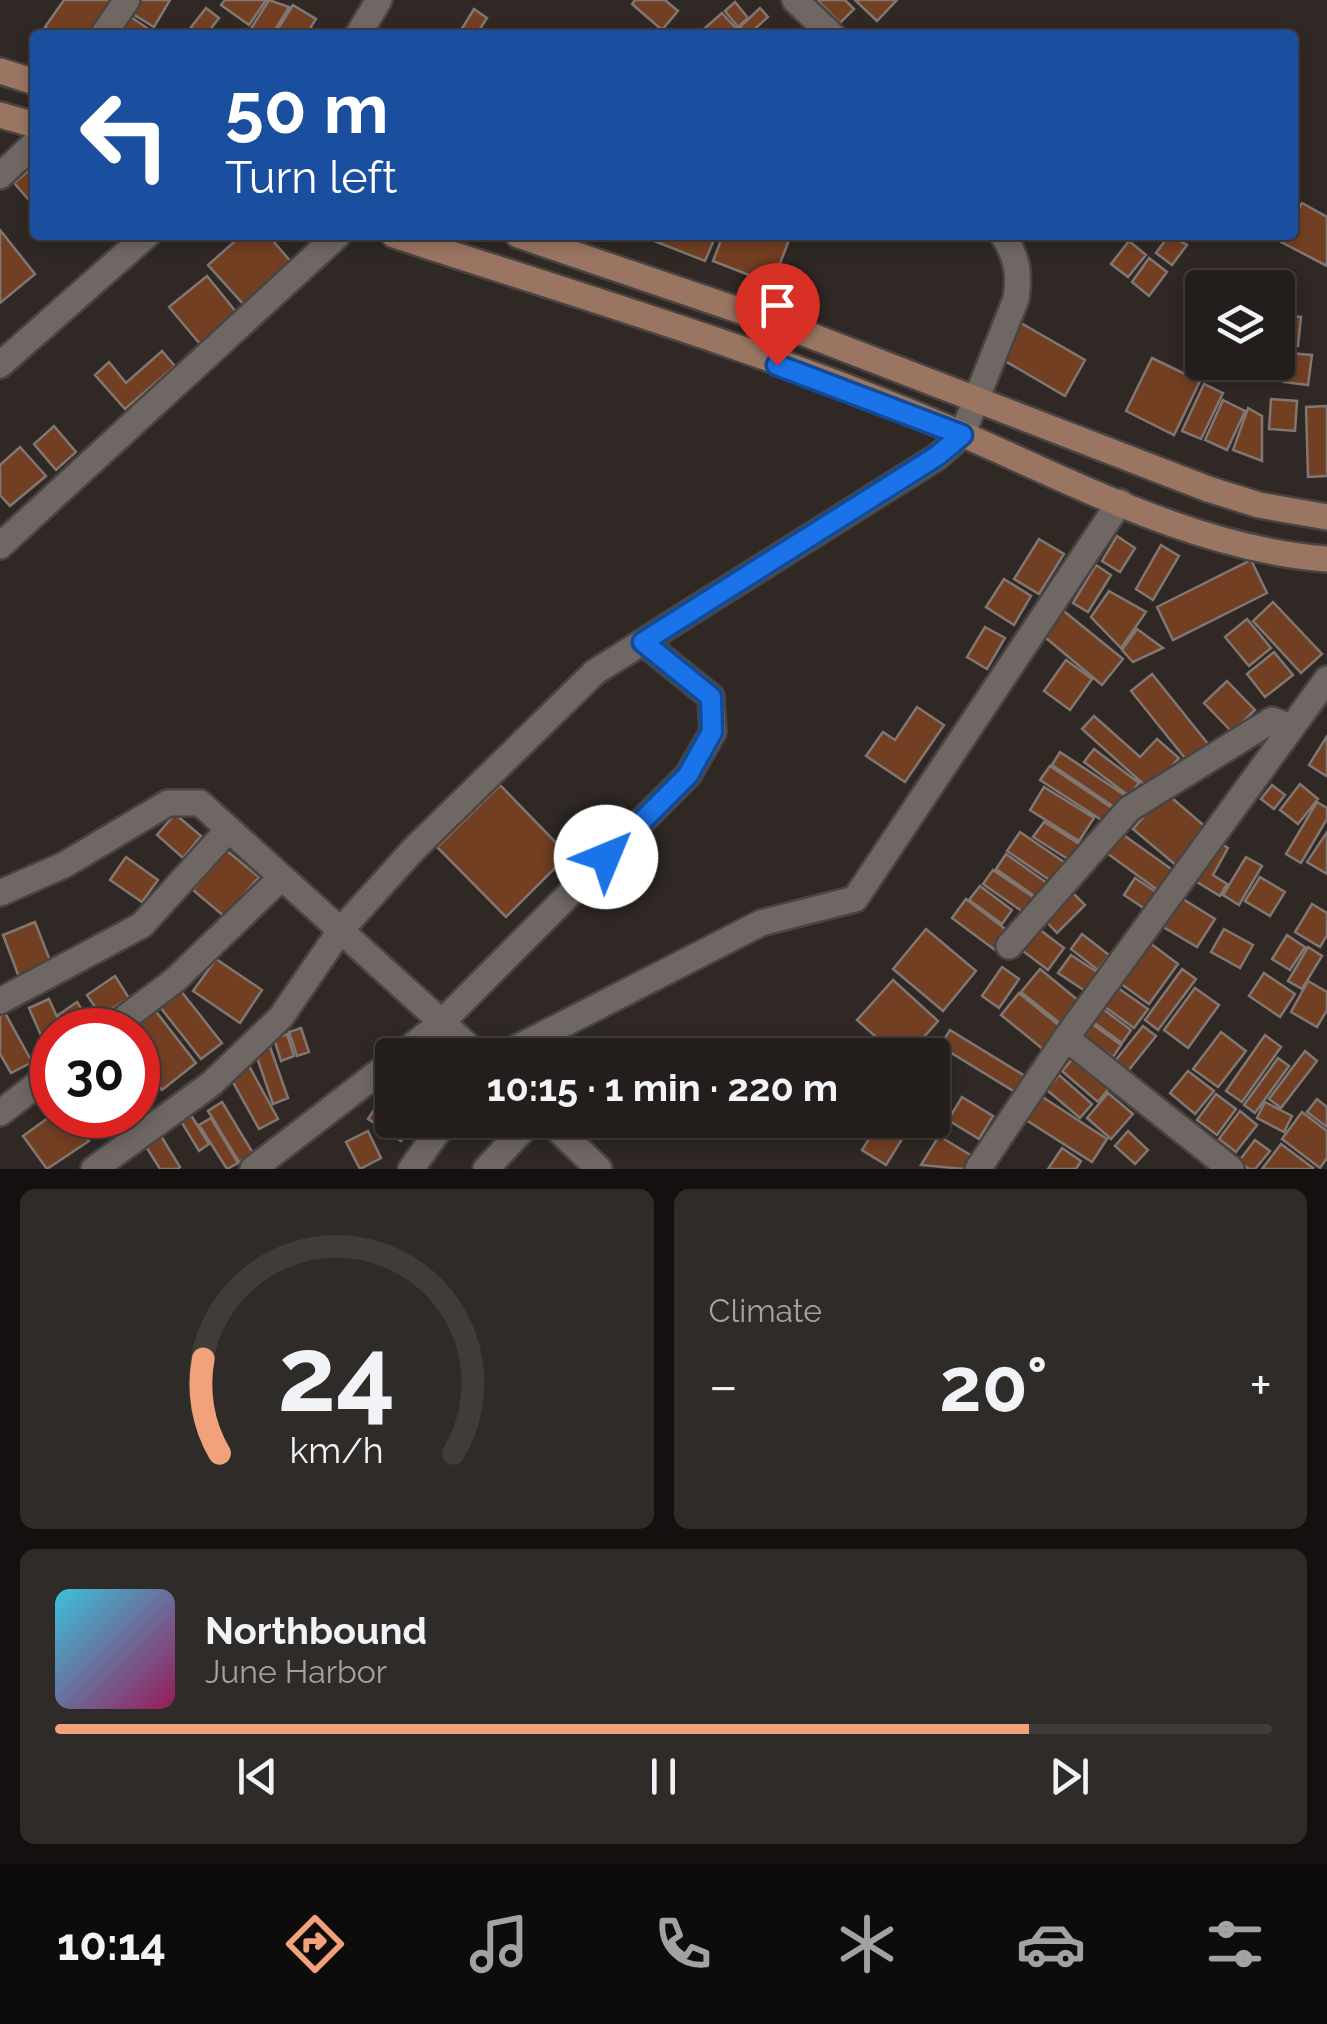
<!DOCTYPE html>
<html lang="en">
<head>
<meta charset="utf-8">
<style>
	body { margin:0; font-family:Raleway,sans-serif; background:#2f2b28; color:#f1f3f6; height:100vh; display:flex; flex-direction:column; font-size:38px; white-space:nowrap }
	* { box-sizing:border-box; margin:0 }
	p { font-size:32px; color:#a3a2a3 }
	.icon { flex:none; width:55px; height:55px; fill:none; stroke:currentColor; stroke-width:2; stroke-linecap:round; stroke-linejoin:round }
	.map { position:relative; height:1169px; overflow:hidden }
	.drawer { display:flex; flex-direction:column; gap:20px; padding:20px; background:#13100f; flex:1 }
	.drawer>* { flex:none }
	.banner { position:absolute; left:30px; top:30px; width:1268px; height:210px; border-radius:10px; box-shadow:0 5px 15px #0003,0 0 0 2px #403c3a; background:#1a4fa0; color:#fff; overflow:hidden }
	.controls { position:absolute; left:1185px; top:270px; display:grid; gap:20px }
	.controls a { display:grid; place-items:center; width:110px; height:110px; border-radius:10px; background:#231e1b; box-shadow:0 5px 15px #0003,0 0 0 2px #403c3a; font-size:50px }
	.speed { position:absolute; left:30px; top:1008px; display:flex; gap:20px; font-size:50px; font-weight:700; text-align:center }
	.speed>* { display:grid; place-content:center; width:130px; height:130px; border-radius:50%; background:#231e1b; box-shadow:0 5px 15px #0003,0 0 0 2px #403c3a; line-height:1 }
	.speed .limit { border:15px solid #d22; background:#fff; color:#111 }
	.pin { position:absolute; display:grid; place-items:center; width:85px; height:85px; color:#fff; margin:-102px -42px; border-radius:50% 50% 50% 0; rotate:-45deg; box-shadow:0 0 10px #0007 }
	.pin .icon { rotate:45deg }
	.me { position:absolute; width:110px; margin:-55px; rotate:45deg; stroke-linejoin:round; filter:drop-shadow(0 0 8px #0008) }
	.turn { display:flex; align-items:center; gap:35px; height:210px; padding:0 30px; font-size:45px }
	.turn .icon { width:130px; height:130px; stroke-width:2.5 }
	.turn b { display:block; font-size:70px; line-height:85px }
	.big { font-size:75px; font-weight:700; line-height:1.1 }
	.drawer .tile { flex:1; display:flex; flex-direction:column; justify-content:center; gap:15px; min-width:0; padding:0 35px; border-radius:15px; background:#2f2b28 }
	.drawer .dial { align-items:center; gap:0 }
	.dial svg { height:260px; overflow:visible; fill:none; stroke:#403c3a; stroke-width:7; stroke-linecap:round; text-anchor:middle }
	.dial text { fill:#f1f3f6; stroke:none }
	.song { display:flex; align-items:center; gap:30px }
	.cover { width:120px; height:120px; border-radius:15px; background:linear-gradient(135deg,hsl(190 70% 55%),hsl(330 70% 35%)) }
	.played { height:10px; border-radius:5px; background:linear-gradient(90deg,#f1a27b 80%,#403c3a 80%) }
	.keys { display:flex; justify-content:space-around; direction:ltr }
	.heat { display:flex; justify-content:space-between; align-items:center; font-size:55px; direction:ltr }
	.drawer .tiles { flex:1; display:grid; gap:20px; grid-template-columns:1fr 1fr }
	.tile:last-child { grid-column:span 2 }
	.trip { position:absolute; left:375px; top:1038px; width:575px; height:100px; border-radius:10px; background:#231e1b; box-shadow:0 5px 15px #0003,0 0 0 2px #403c3a; font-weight:700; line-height:100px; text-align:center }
	.tab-bar { display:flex; height:160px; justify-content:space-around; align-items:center; background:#0e0c0b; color:#a3a2a3 }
	.tab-bar .icon { width:70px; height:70px }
	.tab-bar .current { color:#f1a27b }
	.tab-bar b { font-size:45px; color:#f1f3f6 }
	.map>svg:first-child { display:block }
	.building { fill:#733f23; stroke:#807773; stroke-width:2.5 }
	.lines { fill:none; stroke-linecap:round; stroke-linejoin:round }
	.minor-casing { stroke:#494441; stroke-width:30 }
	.secondary-casing { stroke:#494441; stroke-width:30 }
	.minor { stroke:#6f6763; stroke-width:25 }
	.secondary { stroke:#9a7562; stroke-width:25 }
	.route-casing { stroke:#114b97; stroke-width:25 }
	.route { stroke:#1a73e8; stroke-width:18 }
</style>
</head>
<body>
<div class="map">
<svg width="1327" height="1169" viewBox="0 0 1327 1169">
	<rect width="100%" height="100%" fill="#2f2824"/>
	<path class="building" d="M 64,0 L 115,0 L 90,35 L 56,35 L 45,27 Z
		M 135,0 L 170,0 L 154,27 L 128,11 Z
		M 225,0 L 266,0 L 249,25 L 221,5 Z
		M 269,0 L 289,7 L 272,35 L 247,35 Z
		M 635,0 L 665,0 L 678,11 L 662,30 L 632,4 Z
		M 817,0 L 845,0 L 854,9 L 840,23 Z
		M 855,0 L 897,0 L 877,21 Z
		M 735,2 L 748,18 L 738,27 L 725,11 Z
		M 293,5 L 316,19 L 306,35 L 274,35 Z
		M 206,8 L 219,18 L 206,35 L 185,35 Z
		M 760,8 L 768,17 L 748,35 L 740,27 Z
		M 474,9 L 487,18 L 476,35 L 458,35 Z
		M 722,13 L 742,35 L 709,35 L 704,29 Z
		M 128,15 L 150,30 L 147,35 L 114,35 Z
		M 35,165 L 35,207 L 14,183 Z
		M 1302,203 L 1327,217 L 1327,266 L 1281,242 L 1284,235 L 1292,235 L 1292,220 Z
		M 0,230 L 35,274 L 0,303 Z
		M 242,235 L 268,235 L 292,263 L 244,305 L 208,265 Z
		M 639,235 L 716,235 L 705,261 Z
		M 723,235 L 791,235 L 772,284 L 713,261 Z
		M 1169,235 L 1187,245 L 1172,265 L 1156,253 Z
		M 1129,241 L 1146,255 L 1128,277 L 1111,264 Z
		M 1149,258 L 1167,272 L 1149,296 L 1132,282 Z
		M 207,276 L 237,313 L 200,344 L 169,307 Z
		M 1279,315 L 1301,317 L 1298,346 L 1278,344 Z
		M 1021,323 L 1085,360 L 1065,396 L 1000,358 Z
		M 162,351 L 175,366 L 125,409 L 95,375 L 109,362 L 126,383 Z
		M 1288,353 L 1312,355 L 1308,385 L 1284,382 Z
		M 1152,358 L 1200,381 L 1174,435 L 1126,411 Z
		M 1204,384 L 1223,393 L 1201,439 L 1182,431 Z
		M 1271,399 L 1297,401 L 1295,431 L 1269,429 Z
		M 1223,400 L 1245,411 L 1227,450 L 1205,440 Z
		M 1327,406 L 1327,476 L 1308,477 L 1306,407 Z
		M 1248,408 L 1262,416 L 1262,461 L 1233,450 Z
		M 54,426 L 76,452 L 56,470 L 34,444 Z
		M 20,447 L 46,476 L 10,506 L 0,495 L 0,465 Z
		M 1117,536 L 1135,548 L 1120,572 L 1102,561 Z
		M 1039,539 L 1064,554 L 1039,594 L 1014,579 Z
		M 1161,545 L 1179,556 L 1153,600 L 1136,589 Z
		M 1251,560 L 1267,593 L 1173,640 L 1157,607 Z
		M 1096,565 L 1111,575 L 1088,612 L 1073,603 Z
		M 1004,579 L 1031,596 L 1014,625 L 986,607 Z
		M 1109,591 L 1146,612 L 1121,648 L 1091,617 Z
		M 1273,602 L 1322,654 L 1301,673 L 1253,621 Z
		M 1060,608 L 1123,659 L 1102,685 L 1040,633 Z
		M 1247,619 L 1271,648 L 1249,666 L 1225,637 Z
		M 985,627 L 1005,638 L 987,669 L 967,657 Z
		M 1137,629 L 1163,648 L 1133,662 L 1122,650 Z
		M 1274,652 L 1293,675 L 1265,697 L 1247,674 Z
		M 1066,660 L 1092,679 L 1070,710 L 1044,691 Z
		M 1152,674 L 1209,745 L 1188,762 L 1131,691 Z
		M 1227,681 L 1255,710 L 1232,732 L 1204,703 Z
		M 917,707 L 944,725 L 905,782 L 866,756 L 883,732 L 895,740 Z
		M 1094,716 L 1140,757 L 1157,739 L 1179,758 L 1150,790 L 1082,729 Z
		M 1327,736 L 1327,775 L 1326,776 L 1309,765 Z
		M 1094,749 L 1139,783 L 1129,796 L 1084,762 Z
		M 1060,752 L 1126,796 L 1117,809 L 1052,765 Z
		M 1050,766 L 1112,808 L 1103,821 L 1040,780 Z
		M 1300,784 L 1318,799 L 1298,824 L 1280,810 Z
		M 500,785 L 568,855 L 506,917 L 437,847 Z
		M 1272,785 L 1285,795 L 1274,809 L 1261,799 Z
		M 1044,787 L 1094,818 L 1079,841 L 1030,810 Z
		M 1165,792 L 1209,830 L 1178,867 L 1133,829 Z
		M 1317,802 L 1327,808 L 1327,819 L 1301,863 L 1286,854 Z
		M 175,814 L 201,836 L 183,858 L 157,835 Z
		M 1044,822 L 1081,845 L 1071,861 L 1033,837 Z
		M 1118,831 L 1174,871 L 1159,891 L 1104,851 Z
		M 1020,832 L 1064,862 L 1051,881 L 1007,851 Z
		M 1327,832 L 1327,874 L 1307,862 Z
		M 1215,840 L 1228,848 L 1213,875 L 1227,884 L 1220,896 L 1192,879 Z
		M 226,850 L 259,877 L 225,917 L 193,890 Z
		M 1006,854 L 1047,883 L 1037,898 L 996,869 Z
		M 126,857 L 158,880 L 142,902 L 110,880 Z
		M 1246,857 L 1262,866 L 1239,905 L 1223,895 Z
		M 993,870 L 1036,899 L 1026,914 L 983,884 Z
		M 1260,877 L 1285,892 L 1270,916 L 1245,901 Z
		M 1135,878 L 1156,892 L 1145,909 L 1124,895 Z
		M 980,886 L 1012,910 L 1002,924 L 969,900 Z
		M 1070,890 L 1085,905 L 1057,933 L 1043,918 Z
		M 1178,896 L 1215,919 L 1197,947 L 1160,925 Z
		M 966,899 L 1009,932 L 995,950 L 952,918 Z
		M 1312,904 L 1327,913 L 1327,935 L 1320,947 L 1295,932 Z
		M 35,922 L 51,963 L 19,977 L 3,935 Z
		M 1035,926 L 1064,948 L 1048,970 L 1019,948 Z
		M 926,929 L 976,971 L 943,1011 L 893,969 Z
		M 1224,929 L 1253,945 L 1240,968 L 1211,952 Z
		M 1082,934 L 1109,955 L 1098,970 L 1071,949 Z
		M 1287,935 L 1305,947 L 1290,970 L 1272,959 Z
		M 1146,940 L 1178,964 L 1149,1004 L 1117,981 Z
		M 1308,947 L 1322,956 L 1302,989 L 1288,981 Z
		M 1071,955 L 1097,972 L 1085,991 L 1058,973 Z
		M 216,959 L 262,990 L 240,1023 L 193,991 Z
		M 1002,967 L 1019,979 L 999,1008 L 982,996 Z
		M 1040,969 L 1079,1001 L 1061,1024 L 1021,992 Z
		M 1182,969 L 1196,979 L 1158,1030 L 1145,1020 Z
		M 1264,973 L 1295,994 L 1280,1017 L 1249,996 Z
		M 115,976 L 129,998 L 101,1016 L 87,995 Z
		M 893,980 L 938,1021 L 908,1055 L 896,1055 L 857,1020 Z
		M 1308,981 L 1327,992 L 1327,1010 L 1317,1027 L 1291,1012 Z
		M 1115,986 L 1148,1009 L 1134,1028 L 1101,1004 Z
		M 1195,988 L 1219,1005 L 1188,1048 L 1164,1030 Z
		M 181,991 L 222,1043 L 201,1059 L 160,1007 Z
		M 1019,993 L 1062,1028 L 1044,1050 L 1001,1015 Z
		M 49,999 L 63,1030 L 52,1030 L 52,1046 L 47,1049 L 29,1008 Z
		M 77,1002 L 93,1027 L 88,1030 L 67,1030 L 58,1015 Z
		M 154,1009 L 196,1063 L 162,1090 L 138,1059 L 138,1030 L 128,1030 Z
		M 1103,1009 L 1131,1030 L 1122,1043 L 1093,1022 Z
		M 5,1013 L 32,1062 L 11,1073 L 0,1054 L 0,1016 Z
		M 1092,1024 L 1121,1045 L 1113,1057 L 1084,1037 Z
		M 1143,1026 L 1156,1036 L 1128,1071 L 1115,1061 Z
		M 301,1028 L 309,1052 L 297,1056 L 289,1032 Z
		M 950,1030 L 1025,1076 L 1015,1092 L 940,1046 Z
		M 1221,1032 L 1246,1051 L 1218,1087 L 1193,1069 Z
		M 287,1034 L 294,1056 L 281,1061 L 274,1039 Z
		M 440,1034 L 464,1055 L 421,1055 Z
		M 1265,1035 L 1281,1047 L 1242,1102 L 1226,1091 Z
		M 268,1041 L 288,1098 L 273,1104 L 253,1046 Z
		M 1305,1051 L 1317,1061 L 1281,1108 L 1269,1099 Z
		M 1075,1056 L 1111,1086 L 1098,1102 L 1062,1071 Z
		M 1278,1058 L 1289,1066 L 1255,1113 L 1244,1105 Z
		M 248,1064 L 278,1119 L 259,1129 L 229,1075 Z
		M 1188,1071 L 1214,1091 L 1195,1114 L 1170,1093 Z
		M 1059,1075 L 1092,1104 L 1080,1118 L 1047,1090 Z
		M 1108,1093 L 1133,1114 L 1111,1139 L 1087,1118 Z
		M 1038,1094 L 1107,1139 L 1092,1162 L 1023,1118 Z
		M 1216,1094 L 1236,1109 L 1217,1135 L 1197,1120 Z
		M 962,1097 L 993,1116 L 979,1139 L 948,1120 Z
		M 1317,1099 L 1327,1107 L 1327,1127 L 1307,1112 Z
		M 380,1101 L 392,1109 L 392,1120 L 413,1122 L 401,1141 L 368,1119 Z
		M 222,1102 L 253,1153 L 239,1162 L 208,1111 Z
		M 1265,1102 L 1292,1116 L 1284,1132 L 1257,1118 Z
		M 1240,1111 L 1257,1125 L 1236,1152 L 1219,1139 Z
		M 189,1112 L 209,1144 L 199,1151 L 179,1118 Z
		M 1302,1112 L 1327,1131 L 1327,1158 L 1320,1168 L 1282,1139 Z
		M 52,1115 L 70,1115 L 89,1141 L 47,1169 L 23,1136 Z
		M 211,1118 L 238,1163 L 227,1169 L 199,1125 Z
		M 880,1121 L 904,1136 L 886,1165 L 862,1150 Z
		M 368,1131 L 381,1158 L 360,1169 L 346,1142 Z
		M 1128,1131 L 1148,1150 L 1135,1164 L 1115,1146 Z
		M 161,1136 L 180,1167 L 178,1169 L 160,1169 L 145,1145 Z
		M 939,1136 L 972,1156 L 964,1169 L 921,1165 Z
		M 1255,1140 L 1270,1151 L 1255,1169 L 1249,1169 L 1239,1161 Z
		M 1281,1144 L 1313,1168 L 1312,1169 L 1262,1169 Z
		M 1062,1148 L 1081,1161 L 1076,1169 L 1048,1169 Z"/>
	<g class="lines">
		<defs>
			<path id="minor" d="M 795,0 L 832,35
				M 103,35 L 127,0
				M 358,35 L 379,0
				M 0,176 L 35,143
				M 0,365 L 147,235
				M 0,546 L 338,235
				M 0,893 L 64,865 L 168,803 L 200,803 L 478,1055
				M 1009,946 L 1129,809 L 1272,720 L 1291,727
				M 0,1001 L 142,925 L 229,829
				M 109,1030 L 175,980 L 281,878
				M 1066,1038 L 1231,1169
				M 401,1055 L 442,1022 L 688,775 L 713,732 L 711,697 L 643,642
				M 503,1055 L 761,923 L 855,899 L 1120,502
				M 0,1113 L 52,1073
				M 548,1120 L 599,1169
				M 94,1169 L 211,1084 L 281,1017 L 340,931 L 413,850 L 595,672 L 937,457 L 962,435 L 1016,299 C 1020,273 1017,257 1003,235
				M 253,1169 L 392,1062
				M 411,1169 L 446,1120
				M 486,1169 L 532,1120
				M 978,1169 L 1066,1038 L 1327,679"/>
			<path id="secondary" d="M 0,71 L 35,82
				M 0,115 L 35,125
				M 394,235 C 576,295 764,350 941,425 C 1064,477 1192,549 1327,559
				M 518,235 L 791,328 L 1208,489 L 1259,505 L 1327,517"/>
		</defs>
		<use href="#minor" class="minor-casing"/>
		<use href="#secondary" class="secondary-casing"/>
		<use href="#minor" class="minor"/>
		<use href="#secondary" class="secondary"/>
	</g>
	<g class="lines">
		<defs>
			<path id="route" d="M 606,857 L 688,775 L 712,732 L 711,697 L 643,642 L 937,456 L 962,435 L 777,365"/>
		</defs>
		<use href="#route" class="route-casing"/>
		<use href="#route" class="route"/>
	</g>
</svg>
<div class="controls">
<a><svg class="icon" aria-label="layers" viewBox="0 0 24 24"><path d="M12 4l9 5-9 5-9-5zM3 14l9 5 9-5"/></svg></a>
</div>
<div class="speed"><div class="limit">30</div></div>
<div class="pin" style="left:777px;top:365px;background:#d93025"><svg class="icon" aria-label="arrive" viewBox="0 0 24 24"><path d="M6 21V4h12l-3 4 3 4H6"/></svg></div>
<svg class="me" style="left:606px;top:857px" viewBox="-20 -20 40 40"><circle r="19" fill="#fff"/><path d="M0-13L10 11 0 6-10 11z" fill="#1a73e8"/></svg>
<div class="trip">10:15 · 1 min · 220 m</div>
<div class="banner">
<div class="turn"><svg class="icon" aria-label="left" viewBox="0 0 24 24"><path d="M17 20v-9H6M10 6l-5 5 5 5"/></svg><div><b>50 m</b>Turn left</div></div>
</div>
</div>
<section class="drawer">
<div class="tiles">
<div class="tile dial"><svg viewBox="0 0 100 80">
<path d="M14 69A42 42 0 1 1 86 69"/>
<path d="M14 69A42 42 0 0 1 9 40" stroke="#f1a27b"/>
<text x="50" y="56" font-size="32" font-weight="700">24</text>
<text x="50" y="72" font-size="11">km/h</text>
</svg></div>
<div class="tile"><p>Climate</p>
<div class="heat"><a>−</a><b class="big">20°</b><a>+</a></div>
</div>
<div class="tile">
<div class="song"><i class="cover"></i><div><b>Northbound</b><p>June Harbor</p></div></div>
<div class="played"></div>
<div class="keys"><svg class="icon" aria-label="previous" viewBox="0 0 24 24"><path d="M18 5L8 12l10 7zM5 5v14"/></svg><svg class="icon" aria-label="pause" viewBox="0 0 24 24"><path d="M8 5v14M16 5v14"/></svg><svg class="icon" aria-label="next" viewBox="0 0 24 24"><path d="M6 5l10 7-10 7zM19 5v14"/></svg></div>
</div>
</div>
</section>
<nav class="tab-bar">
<b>10:14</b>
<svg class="icon current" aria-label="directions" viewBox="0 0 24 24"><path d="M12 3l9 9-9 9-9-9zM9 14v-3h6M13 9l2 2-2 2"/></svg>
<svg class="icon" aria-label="music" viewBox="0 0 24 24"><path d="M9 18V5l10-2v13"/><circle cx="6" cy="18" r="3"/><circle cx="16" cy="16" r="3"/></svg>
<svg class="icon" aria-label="phone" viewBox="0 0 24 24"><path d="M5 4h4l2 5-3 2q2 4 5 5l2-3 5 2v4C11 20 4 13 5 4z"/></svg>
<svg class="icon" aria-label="climate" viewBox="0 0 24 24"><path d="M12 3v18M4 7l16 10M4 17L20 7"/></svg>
<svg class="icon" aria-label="car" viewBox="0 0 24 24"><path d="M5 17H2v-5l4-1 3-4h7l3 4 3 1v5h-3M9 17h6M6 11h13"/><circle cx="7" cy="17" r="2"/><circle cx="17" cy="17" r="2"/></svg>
<svg class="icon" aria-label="filters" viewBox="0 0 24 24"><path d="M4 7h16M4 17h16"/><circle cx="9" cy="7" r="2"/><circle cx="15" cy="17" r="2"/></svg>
</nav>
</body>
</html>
